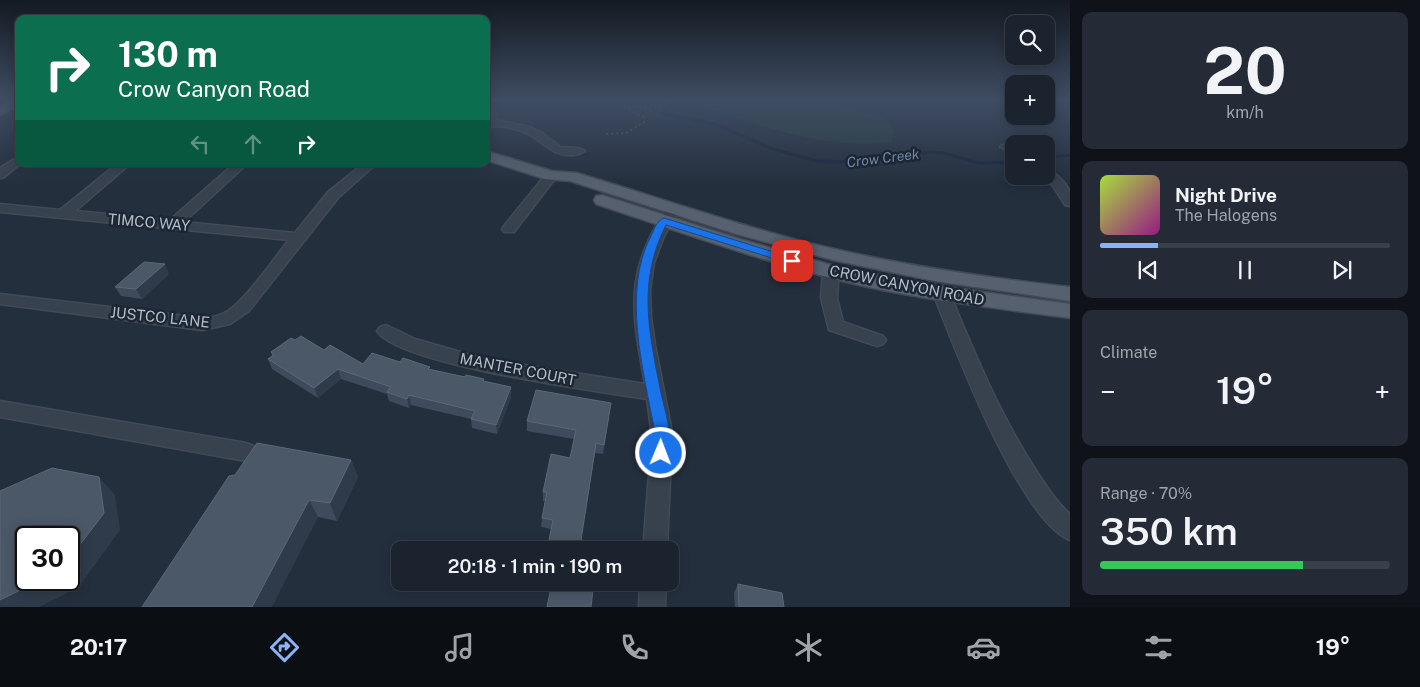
<!DOCTYPE html>
<html lang="en">
<head>
<meta charset="utf-8">
<style>
	body { margin:0; font-family:"Public Sans",sans-serif; background:#242b36; color:#f1f3f6; height:100vh; display:flex; flex-direction:column; font-size:19px; white-space:nowrap }
	* { box-sizing:border-box; margin:0 }
	p { font-size:16px; color:#a0a4aa }
	.icon { flex:none; width:28px; height:28px; fill:none; stroke:currentColor; stroke-width:2; stroke-linecap:round; stroke-linejoin:round }
	.map { position:relative; flex:1; overflow:hidden }
	.side { display:flex; flex-direction:column; gap:12px; padding:12px; background:#0f1319; width:350px }
	.side>* { flex:none }
	.banner { position:absolute; left:15px; top:15px; width:475px; height:152px; border-radius:10px; box-shadow:0 2px 12px #0003,0 0 0 1px #39404a; background:#0b6e4f; color:#fff; overflow:hidden }
	.buttons { position:absolute; left:1005px; top:15px; display:grid; gap:10px }
	.buttons a { display:grid; place-items:center; width:50px; height:50px; border-radius:10px; background:#1b232e; box-shadow:0 2px 12px #0003,0 0 0 1px #39404a; font-size:25px }
	.speed { position:absolute; left:15px; top:526px; display:flex; gap:10px; font-size:25px; font-weight:700; text-align:center }
	.speed>* { display:grid; place-content:center; width:65px; height:65px; border-radius:50%; background:#1b232e; box-shadow:0 2px 12px #0003,0 0 0 1px #39404a; line-height:1 }
	.speed .limit { border:2px solid #111; border-radius:8px; background:#fff; color:#111 }
	.pin { position:absolute; display:grid; place-items:center; width:42px; height:42px; color:#fff; margin:-21px; border-radius:10px; box-shadow:0 2px 8px #0006 }
	.me { position:absolute; width:55px; margin:-28px; rotate:1deg; stroke-linejoin:round; filter:drop-shadow(0 0 4px #0008) }
	.turn { display:flex; align-items:center; gap:18px; height:105px; padding:0 20px; font-size:22px }
	.turn .icon { width:65px; height:65px; stroke-width:2.5 }
	.turn b { display:block; font-size:35px; line-height:42px }
	.lanes { display:flex; align-items:center; height:48px; padding:0 20px; background:#0003; justify-content:center; gap:25px; direction:ltr }
	.lanes .off { opacity:.35 }
	.big { font-size:38px; font-weight:600; line-height:1.1 }
	.side .tile { flex:1; display:flex; flex-direction:column; justify-content:center; gap:8px; min-width:0; padding:0 18px; border-radius:10px; background:#242b36 }
	.side .dial { align-items:center; gap:0 }
	.dial b { font-size:65px; line-height:1 }
	.song { display:flex; align-items:center; gap:15px }
	.cover { width:60px; height:60px; border-radius:8px; background:linear-gradient(135deg,hsl(80 70% 55%),hsl(310 70% 35%)) }
	.played { height:5px; border-radius:2px; background:linear-gradient(90deg,#8ab4f8 20%,#39404a 20%) }
	.keys { display:flex; justify-content:space-around; direction:ltr }
	.heat { display:flex; justify-content:space-between; align-items:center; font-size:28px; direction:ltr }
	.charge { height:8px; border-radius:4px; background:linear-gradient(90deg,#34c759 70%,#39404a 0) }
	.trip { position:absolute; left:391px; top:541px; width:288px; height:50px; border-radius:10px; background:#1b232e; box-shadow:0 2px 12px #0003,0 0 0 1px #39404a; font-weight:600; line-height:50px; text-align:center }
	.tab-bar { display:flex; height:80px; justify-content:space-around; align-items:center; background:#0b0e12; color:#a0a4aa }
	.tab-bar .icon { width:35px; height:35px }
	.tab-bar .current { color:#8ab4f8 }
	.tab-bar b { font-size:22px; color:#f1f3f6 }
	main { display:flex; flex:1; min-height:0 }
	.map>svg:first-child { display:block }
	.green { fill:#263c3f }
	.lines { fill:none; stroke-linecap:round; stroke-linejoin:round }
	.stream { stroke:#17263c; stroke-width:3 }
	.minor-casing { stroke:#414a57; stroke-width:3 }
	.major-casing { stroke:#414a57; stroke-width:3 }
	.path { stroke:#3f5557; stroke-width:2; stroke-dasharray:2.5 2.5; stroke-linecap:butt }
	.minor { fill:#38414e; fill-rule:evenodd }
	.major { fill:#56606e; fill-rule:evenodd }
	.wall { fill:#3f4b5c }
	.shaded-wall { fill:#2f3b4b }
	.building { fill:#4b5868; stroke:#5c6777 }
	.route { fill:#1a73e8; stroke:#114b97 }
	.labels { text-anchor:middle; dominant-baseline:central; stroke-width:5; stroke-linejoin:round; paint-order:stroke }
	.far-water-label { font-size:14px; font-style:italic; fill:#6d86a8; stroke:#1d2633 }
	.street-label { font-size:15px; fill:#b4bcc9; stroke:#1d2633 }
</style>
</head>
<body>
<main>
<div class="map">
<svg width="1070" height="607" viewBox="0 0 1070 607">
	<rect width="100%" height="100%" fill="#242f3e"/>
	<path class="green" d="M 706,100 L 823,100 L 886,119 L 894,131 L 891,142 C 822,151 751,122 686,102 Z"/>
	<g class="lines">
		<path class="stream" d="M 653,100 L 648,105 L 660,113 L 715,124 L 773,149 L 817,161 L 855,162 L 931,152 L 944,153 L 979,163 L 1014,162
			M 1046,158 L 1070,155"/>
		<defs>
			<path id="minor" d="M 486,104 L 490,105 L 496,113 L 496,120 L 530,127 L 542,133 L 560,147 L 579,148 L 585,151 C 581,154 579,154 574,155 C 553,157 545,143 528,134 C 516,128 498,124 486,128 Z
				M 1006,144 L 1014,146 L 1014,154 L 1000,147 L 1002,145 Z
				M 19,156 L 19,164 L 20,164 L 4,177 L 0,178 L 0,168 Z
				M 117,164 L 130,164 L 75,211 L 170,220 L 234,164 L 247,164 L 184,222 L 295,233 L 328,192 L 363,164 L 376,164 L 338,198 L 249,311 L 230,324 L 202,330 L 0,304 L 0,294 L 202,318 C 212,318 220,316 228,311 C 246,299 274,259 289,240 L 0,212 L 0,204 L 60,210 Z
				M 1046,169 C 1055,172 1068,184 1070,193 C 1070,197 1070,202 1070,206 L 1065,205 L 1053,186 L 1042,176 L 1046,176 Z
				M 551,172 L 557,176 L 514,232 L 504,232 L 502,229 L 504,226 L 547,173 Z
				M 674,204 L 681,208 L 664,236 L 654,263 L 650,290 L 651,317 L 655,345 L 672,432 L 667,550 L 643,550 L 652,437 L 647,399 C 602,392 398,365 377,331 L 380,327 L 386,325 L 415,339 L 485,359 L 645,384 C 631,309 624,271 669,205 Z
				M 831,266 L 836,268 L 839,271 L 837,298 L 843,322 L 883,336 L 886,340 L 883,344 L 877,346 L 829,330 L 821,298 L 823,271 L 826,268 Z
				M 934,270 L 939,272 L 942,275 C 970,342 997,411 1037,472 C 1047,487 1056,502 1070,514 L 1070,540 C 1017,519 948,331 926,275 L 929,272 Z
				M 0,401 L 246,443 L 253,446 L 256,452 L 253,458 L 246,461 L 0,417 Z
				M 640,582 L 666,582 L 665,607 L 639,607 Z"/>
			<path id="major" d="M 9,100 L 19,100 L 19,106 L 0,115 L 0,106 Z
				M 486,151 L 552,171 L 577,173 C 653,196 728,222 805,242 C 892,264 981,277 1070,287 L 1070,301 L 934,281 L 833,260 L 736,234 L 570,181 L 545,179 L 486,160 Z
				M 602,195 L 740,239 L 835,266 L 917,283 L 1070,304 L 1070,318 C 1002,309 934,301 868,287 C 775,266 686,234 596,204 L 594,200 L 596,196 Z"/>
		</defs>
		<use href="#minor" class="minor-casing"/>
		<use href="#major" class="major-casing"/>
		<path class="path" d="M 629,107 L 663,106 L 678,100
			M 606,134 L 626,133 L 644,122 L 643,117 L 629,110 L 629,107"/>
		<use href="#minor" class="minor"/>
		<use href="#major" class="major"/>
	</g>
	<path class="wall" d="M 169,274 L 142,299 L 121,296 L 115,287 Z
		M 295,340 L 363,364 L 400,362 L 431,370 L 511,387 L 511,397 L 497,434 L 472,428 L 471,419 L 411,405 L 409,408 L 389,401 L 387,394 L 341,379 L 318,398 L 272,369 L 268,359 L 272,356 L 271,352 Z
		M 611,403 L 603,454 L 595,453 L 581,540 L 598,550 L 551,529 L 541,527 L 542,518 L 545,501 L 543,501 L 543,492 L 570,458 L 574,439 L 527,431 L 527,421 Z
		M 351,460 L 358,477 L 337,521 L 318,517 L 235,475 Z
		M 542,582 L 594,582 L 551,587 L 542,585 Z
		M 738,584 L 784,607 L 735,607 L 734,593 Z"/>
	<path class="shaded-wall" d="M 165,264 L 169,274 L 142,299 L 136,289 Z
		M 338,369 L 341,379 L 318,398 L 314,388 Z
		M 511,387 L 511,397 L 497,434 L 496,425 Z
		M 409,395 L 411,405 L 409,408 L 407,399 Z
		M 351,460 L 358,477 L 337,521 L 330,503 Z
		M 99,477 L 115,495 L 120,530 L 78,588 L 39,607 L 0,607 L 0,600 L 41,580 L 69,580 L 69,559 Z
		M 309,500 L 318,517 L 272,607 L 252,607 Z"/>
	<path class="building" d="M 144,262 L 165,264 L 136,289 L 115,287 Z
		M 301,336 L 324,350 L 330,345 L 363,364 L 372,353 L 400,362 L 403,358 L 430,367 L 428,369 L 465,377 L 466,375 L 484,379 L 483,381 L 511,387 L 496,425 L 471,419 L 475,411 L 409,395 L 407,399 L 387,392 L 391,387 L 338,369 L 314,388 L 268,359 L 274,355 L 271,352 L 291,338 L 295,340 Z
		M 536,390 L 611,403 L 604,445 L 596,443 L 581,540 L 598,543 L 598,550 L 547,550 L 553,520 L 542,518 L 547,492 L 543,492 L 551,454 L 570,458 L 576,430 L 527,421 Z
		M 257,443 L 351,460 L 330,503 L 309,500 L 252,607 L 142,607 L 229,476 L 235,475 Z
		M 52,468 L 99,477 L 104,513 L 69,559 L 69,538 L 26,538 L 26,580 L 41,580 L 0,600 L 0,491 Z
		M 552,582 L 594,582 L 591,607 L 547,607 Z
		M 738,584 L 782,593 L 784,607 L 739,607 Z"/>
	<linearGradient id="sky" x2="0" y2="1"><stop stop-color="#141a22"/><stop offset="0.54" stop-color="#3f4d63"/><stop offset="1" stop-color="#3f4d63" stop-opacity="0"/></linearGradient>
	<rect width="1070" height="185" fill="url(#sky)"/>
	<path class="route" d="M 664,218 L 796,259 L 797,261 L 796,263 L 788,263 L 666,225 C 637,282 649,333 661,393 C 665,412 675,439 666,457 L 661,459 L 656,457 C 651,449 655,437 654,427 C 643,370 622,290 651,236 C 654,230 657,220 664,218 Z"/>
	<g class="labels">
		<g class="far-water-label">
			<text transform="translate(883 158) rotate(-7)">Crow Creek</text>
		</g>
		<g class="street-label">
			<text transform="translate(149 222) rotate(5)">TIMCO WAY</text>
			<text transform="translate(907 285) rotate(11)">CROW CANYON ROAD</text>
			<text transform="translate(160 317) rotate(6)">JUSTCO LANE</text>
			<text transform="translate(518 369) rotate(11)">MANTER COURT</text>
		</g>
	</g>
</svg>
<div class="buttons">
<a><svg class="icon" aria-label="search" viewBox="0 0 24 24"><circle cx="10" cy="10" r="6"/><path d="M15 15l6 6"/></svg></a>
<a>+</a>
<a>−</a>
</div>
<div class="speed"><div class="limit">30</div></div>
<div class="pin" style="left:792px;top:261px;background:#d93025"><svg class="icon" aria-label="arrive" viewBox="0 0 24 24"><path d="M6 21V4h12l-3 4 3 4H6"/></svg></div>
<svg class="me" style="left:661px;top:453px" viewBox="-20 -20 40 40"><circle r="17" fill="#1a73e8" stroke="#fff" stroke-width="3"/><path d="M0-11L8 9 0 5-8 9z" fill="#fff"/></svg>
<div class="trip">20:18 · 1 min · 190 m</div>
<div class="banner">
<div class="turn"><svg class="icon" aria-label="right" viewBox="0 0 24 24"><path d="M7 20v-9h11M14 6l5 5-5 5"/></svg><div><b>130 m</b>Crow Canyon Road</div></div>
<div class="lanes"><svg class="icon off" aria-label="left" viewBox="0 0 24 24"><path d="M17 20v-9H6M10 6l-5 5 5 5"/></svg><svg class="icon off" aria-label="ahead" viewBox="0 0 24 24"><path d="M12 20V5M6 11l6-6 6 6"/></svg><svg class="icon" aria-label="right" viewBox="0 0 24 24"><path d="M7 20v-9h11M14 6l5 5-5 5"/></svg></div>
</div>
</div>
<section class="side">
<div class="tile dial"><b>20</b><p>km/h</p></div>
<div class="tile">
<div class="song"><i class="cover"></i><div><b>Night Drive</b><p>The Halogens</p></div></div>
<div class="played"></div>
<div class="keys"><svg class="icon" aria-label="previous" viewBox="0 0 24 24"><path d="M18 5L8 12l10 7zM5 5v14"/></svg><svg class="icon" aria-label="pause" viewBox="0 0 24 24"><path d="M8 5v14M16 5v14"/></svg><svg class="icon" aria-label="next" viewBox="0 0 24 24"><path d="M6 5l10 7-10 7zM19 5v14"/></svg></div>
</div>
<div class="tile"><p>Climate</p>
<div class="heat"><a>−</a><b class="big">19°</b><a>+</a></div>
</div>
<div class="tile"><p>Range · 70%</p><b class="big">350 km</b><div class="charge"></div></div>
</section>
</main>
<nav class="tab-bar">
<b>20:17</b>
<svg class="icon current" aria-label="directions" viewBox="0 0 24 24"><path d="M12 3l9 9-9 9-9-9zM9 14v-3h6M13 9l2 2-2 2"/></svg>
<svg class="icon" aria-label="music" viewBox="0 0 24 24"><path d="M9 18V5l10-2v13"/><circle cx="6" cy="18" r="3"/><circle cx="16" cy="16" r="3"/></svg>
<svg class="icon" aria-label="phone" viewBox="0 0 24 24"><path d="M5 4h4l2 5-3 2q2 4 5 5l2-3 5 2v4C11 20 4 13 5 4z"/></svg>
<svg class="icon" aria-label="climate" viewBox="0 0 24 24"><path d="M12 3v18M4 7l16 10M4 17L20 7"/></svg>
<svg class="icon" aria-label="car" viewBox="0 0 24 24"><path d="M5 17H2v-5l4-1 3-4h7l3 4 3 1v5h-3M9 17h6M6 11h13"/><circle cx="7" cy="17" r="2"/><circle cx="17" cy="17" r="2"/></svg>
<svg class="icon" aria-label="filters" viewBox="0 0 24 24"><path d="M4 7h16M4 17h16"/><circle cx="9" cy="7" r="2"/><circle cx="15" cy="17" r="2"/></svg>
<b>19°</b>
</nav>
</body>
</html>
